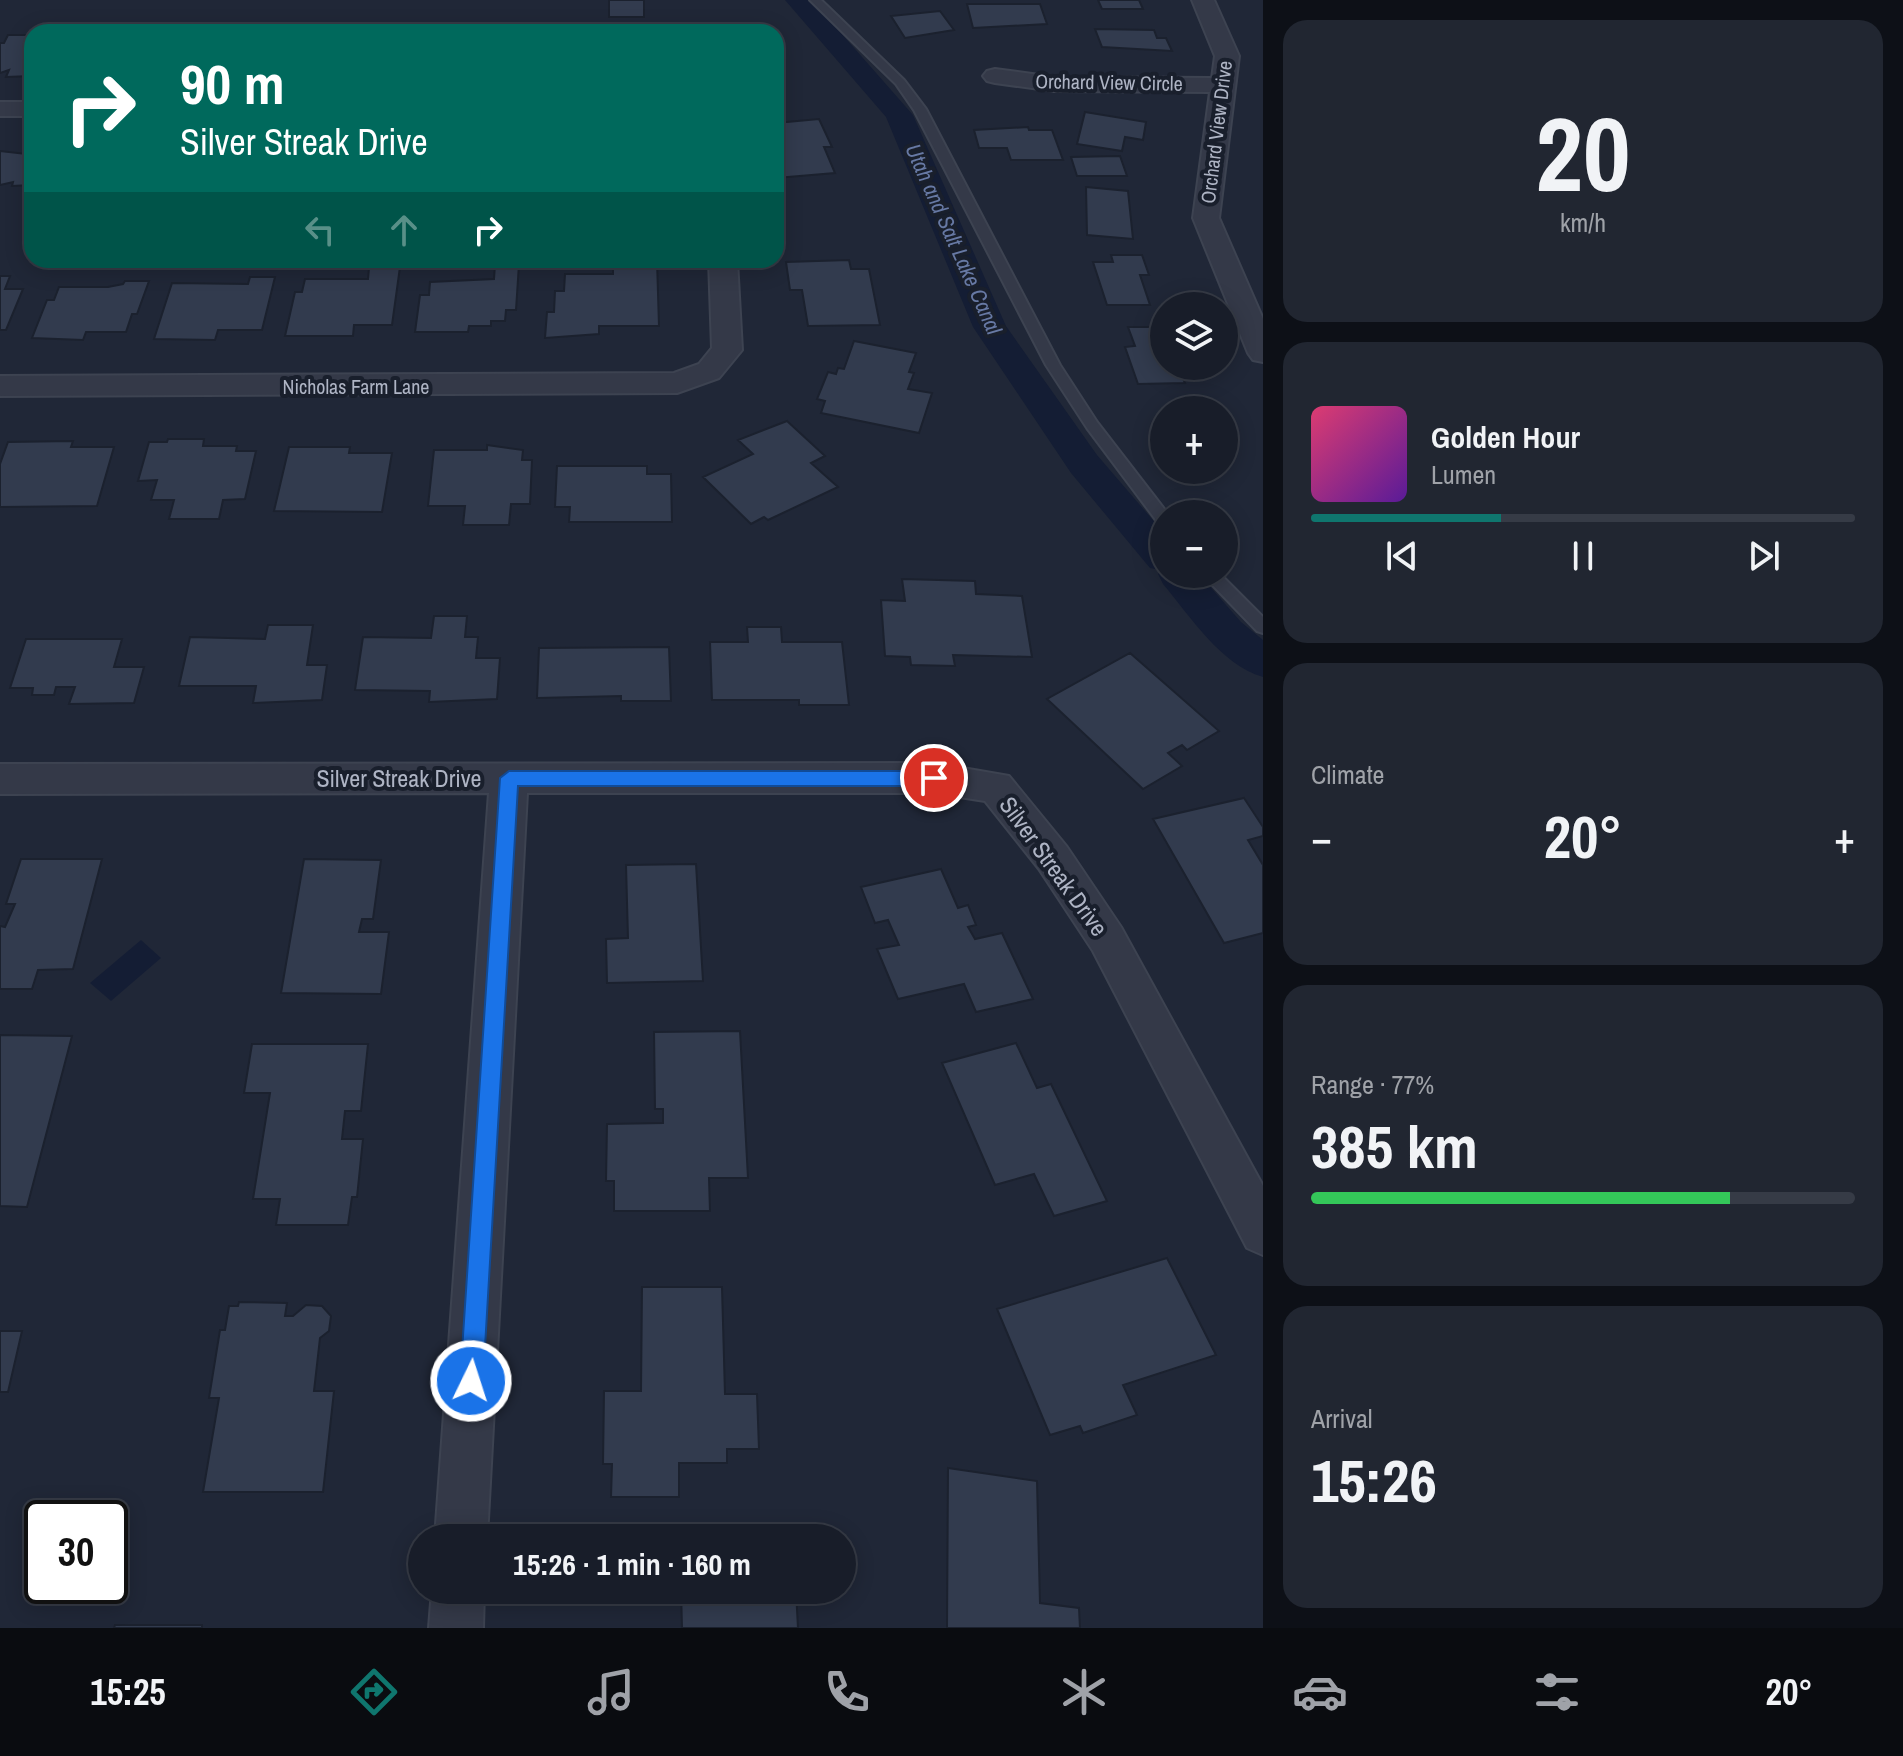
<!DOCTYPE html>
<html lang="en">
<head>
<meta charset="utf-8">
<style>
	body { margin:0; font-family:"Archivo Narrow",sans-serif; background:#212631; color:#f1f3f6; height:100vh; display:flex; flex-direction:column; font-size:30px; white-space:nowrap }
	* { box-sizing:border-box; margin:0 }
	p { font-size:26px; color:#9fa2a8 }
	.icon { flex:none; width:44px; height:44px; fill:none; stroke:currentColor; stroke-width:2; stroke-linecap:round; stroke-linejoin:round }
	.map { position:relative; flex:1; overflow:hidden }
	.sheet { display:flex; flex-direction:column; gap:20px; padding:20px; background:#0d1017; width:640px }
	.sheet>* { flex:none }
	.banner { position:absolute; left:24px; top:24px; width:760px; height:244px; border-radius:24px; box-shadow:0 4px 20px #0003,0 0 0 2px #363b46; background:#00695c; color:#fff; overflow:hidden }
	.buttons { position:absolute; left:1150px; top:292px; display:grid; gap:16px }
	.buttons a { display:grid; place-items:center; width:88px; height:88px; border-radius:50%; background:#181d29; box-shadow:0 4px 20px #0003,0 0 0 2px #363b46; font-size:40px }
	.speed { position:absolute; left:24px; top:1500px; display:flex; gap:16px; font-size:40px; font-weight:700; text-align:center }
	.speed>* { display:grid; place-content:center; width:104px; height:104px; border-radius:50%; background:#181d29; box-shadow:0 4px 20px #0003,0 0 0 2px #363b46; line-height:1 }
	.speed .limit { border:4px solid #111; border-radius:12px; background:#fff; color:#111 }
	.pin { position:absolute; display:grid; place-items:center; width:68px; height:68px; color:#fff; margin:-34px; border:4px solid #fff; border-radius:50%; box-shadow:0 2px 8px #0007 }
	.me { position:absolute; width:88px; margin:-44px; rotate:4deg; stroke-linejoin:round; filter:drop-shadow(0 0 6px #0008) }
	.turn { display:flex; align-items:center; gap:28px; height:168px; padding:0 24px; font-size:36px }
	.turn .icon { width:104px; height:104px; stroke-width:2.5 }
	.turn b { display:block; font-size:56px; line-height:68px }
	.lanes { display:flex; align-items:center; height:76px; padding:0 24px; background:#0003; justify-content:center; gap:40px; direction:ltr }
	.lanes .off { opacity:.35 }
	.big { font-size:60px; font-weight:700; line-height:1.1 }
	.sheet .card { flex:1; display:flex; flex-direction:column; justify-content:center; gap:12px; min-width:0; padding:0 28px; border-radius:24px; background:#212631 }
	.sheet .dial { align-items:center; gap:0 }
	.dial b { font-size:104px; line-height:1 }
	.song { display:flex; align-items:center; gap:24px }
	.cover { width:96px; height:96px; border-radius:12px; background:linear-gradient(135deg,hsl(340 70% 55%),hsl(270 70% 35%)) }
	.played { height:8px; border-radius:4px; background:linear-gradient(90deg,#0f766e 35%,#363b46 35%) }
	.keys { display:flex; justify-content:space-around; direction:ltr }
	.heat { display:flex; justify-content:space-between; align-items:center; font-size:44px; direction:ltr }
	.charge { height:12px; border-radius:6px; background:linear-gradient(90deg,#34c759 77%,#363b46 0) }
	.trip { position:absolute; left:408px; top:1524px; width:448px; height:80px; border-radius:40px; background:#181d29; box-shadow:0 4px 20px #0003,0 0 0 2px #363b46; font-weight:700; line-height:80px; text-align:center }
	.dock { display:flex; height:128px; justify-content:space-around; align-items:center; background:#0a0c10; color:#9fa2a8 }
	.dock .icon { width:56px; height:56px }
	.dock .on { color:#0f766e }
	.dock b { font-size:36px; color:#f1f3f6 }
	main { display:flex; flex:1; min-height:0 }
	.map>svg:first-child { display:block }
	.water { fill:#141d34 }
	.lines { fill:none; stroke-linecap:round; stroke-linejoin:round }
	.canal { fill:#141d34; fill-rule:evenodd }
	.building { fill:#323b4e; stroke:#1b212e; stroke-width:2 }
	.service-casing { stroke:#3d4351; stroke-width:4 }
	.minor-casing { stroke:#3d4351; stroke-width:4 }
	.service { fill:#343948; fill-rule:evenodd }
	.minor { fill:#343948; fill-rule:evenodd }
	.route { fill:#1a73e8; stroke:#114b97; stroke-width:2 }
	.labels { text-anchor:middle; dominant-baseline:central; stroke-width:8; stroke-linejoin:round; paint-order:stroke }
	.far-street-label { font-size:20px; fill:#aeb4c4; stroke:#191f2c }
	.far-water-label { font-size:22px; font-style:italic; fill:#6779a4; stroke:#191f2c }
	.street-label { font-size:24px; fill:#aeb4c4; stroke:#191f2c }
</style>
</head>
<body>
<main>
<div class="map">
<svg width="1263" height="1628" viewBox="0 0 1263 1628">
	<rect width="100%" height="100%" fill="#202737"/>
	<path class="water" d="M 141,940 L 161,958 L 111,1001 L 90,983 Z"/>
	<g class="lines">
		<path class="canal" d="M 785,0 L 812,0 L 913,115 L 1006,326 L 1097,455 L 1164,533 L 1164,574 L 1199,574 L 1241,622 L 1263,640 L 1263,677 C 1220,664 1191,617 1163,584 L 1158,574 L 1160,570 L 1150,568 L 1071,473 L 973,327 L 886,117 Z"/>
	</g>
	<path class="building" d="M 609,0 L 644,0 L 644,17 L 609,17 Z
		M 1098,0 L 1139,0 L 1143,9 L 1102,9 Z
		M 967,4 L 1040,4 L 1047,24 L 973,28 Z
		M 940,11 L 954,30 L 905,38 L 891,16 Z
		M 393,27 L 426,27 L 425,32 L 392,32 Z
		M 1095,29 L 1154,30 L 1157,38 L 1166,38 L 1172,51 L 1102,47 Z
		M 8,35 L 32,35 L 32,76 L 6,77 L 9,70 L 0,73 L 0,43 L 4,43 Z
		M 1085,112 L 1146,122 L 1143,140 L 1125,137 L 1122,151 L 1077,144 Z
		M 819,119 L 832,147 L 824,147 L 835,173 L 776,178 L 776,123 Z
		M 1028,127 L 1029,130 L 1052,130 L 1063,160 L 1011,160 L 1007,148 L 979,148 L 974,130 Z
		M 29,147 L 32,147 L 32,185 L 12,186 L 13,182 L 0,185 L 0,151 L 26,154 Z
		M 1120,156 L 1127,176 L 1077,176 L 1071,157 Z
		M 1086,187 L 1128,191 L 1133,239 L 1087,235 Z
		M 1111,255 L 1142,255 L 1149,275 L 1140,275 L 1150,305 L 1107,305 L 1093,262 L 1113,262 Z
		M 613,260 L 657,260 L 659,326 L 599,326 L 599,334 L 545,338 L 547,312 L 554,312 L 555,291 L 564,291 L 565,274 L 613,274 Z
		M 849,260 L 851,269 L 869,269 L 880,325 L 808,326 L 802,290 L 790,290 L 786,262 Z
		M 495,264 L 519,264 L 516,310 L 506,310 L 505,321 L 491,321 L 491,326 L 469,326 L 468,332 L 415,332 L 420,295 L 429,295 L 430,282 L 494,279 Z
		M 400,267 L 392,325 L 354,325 L 353,336 L 285,336 L 295,292 L 302,292 L 305,279 L 368,279 L 369,268 Z
		M 0,276 L 10,276 L 5,289 L 23,289 L 6,330 L 0,330 Z
		M 250,277 L 275,277 L 262,330 L 218,330 L 215,340 L 154,339 L 172,283 L 248,284 Z
		M 125,281 L 149,281 L 137,314 L 132,314 L 126,332 L 86,332 L 83,340 L 32,338 L 47,300 L 54,300 L 59,287 L 108,287 L 123,284 Z
		M 1128,327 L 1164,327 L 1164,366 L 1178,366 L 1185,383 L 1138,384 L 1125,347 L 1135,346 Z
		M 854,341 L 916,353 L 909,372 L 914,373 L 908,389 L 932,393 L 919,433 L 821,413 L 825,401 L 817,399 L 828,372 L 836,374 L 838,368 L 844,369 Z
		M 787,421 L 825,456 L 811,463 L 838,487 L 768,520 L 764,517 L 751,524 L 703,477 L 753,454 L 738,440 Z
		M 168,439 L 204,439 L 203,446 L 237,446 L 236,451 L 256,451 L 245,499 L 223,500 L 219,519 L 169,519 L 174,500 L 151,500 L 157,480 L 138,481 L 149,442 L 167,442 Z
		M 73,441 L 71,447 L 114,447 L 97,506 L 0,507 L 0,464 L 8,442 Z
		M 487,445 L 523,450 L 522,460 L 532,460 L 530,504 L 511,504 L 509,525 L 463,525 L 465,506 L 428,506 L 434,450 L 487,450 Z
		M 289,447 L 350,447 L 349,453 L 392,453 L 382,512 L 274,511 Z
		M 557,466 L 647,466 L 647,474 L 671,474 L 672,522 L 569,522 L 570,507 L 555,507 Z
		M 902,579 L 975,581 L 976,594 L 1022,596 L 1032,657 L 953,655 L 955,666 L 911,665 L 910,657 L 885,656 L 881,600 L 905,601 Z
		M 434,616 L 467,616 L 465,637 L 478,637 L 476,658 L 500,658 L 497,699 L 429,702 L 430,691 L 355,690 L 363,637 L 431,638 Z
		M 268,625 L 313,625 L 307,665 L 327,665 L 322,700 L 253,703 L 256,686 L 179,686 L 190,637 L 265,639 Z
		M 747,627 L 781,627 L 782,642 L 842,642 L 849,705 L 799,705 L 799,700 L 712,700 L 710,642 L 748,642 Z
		M 26,639 L 122,639 L 114,667 L 144,667 L 134,703 L 69,704 L 75,687 L 56,687 L 54,695 L 32,695 L 33,688 L 10,688 Z
		M 669,647 L 671,701 L 621,701 L 621,696 L 537,698 L 539,648 Z
		M 1130,653 L 1219,731 L 1187,750 L 1182,745 L 1168,753 L 1182,766 L 1143,789 L 1047,699 Z
		M 1244,798 L 1263,827 L 1263,836 L 1248,840 L 1263,865 L 1263,933 L 1224,943 L 1153,819 Z
		M 21,859 L 102,859 L 73,969 L 38,970 L 32,989 L 0,989 L 0,926 L 5,927 L 15,904 L 6,904 Z
		M 304,859 L 381,860 L 373,919 L 362,919 L 359,932 L 389,932 L 381,994 L 281,993 Z
		M 696,864 L 703,981 L 607,983 L 606,939 L 628,938 L 626,865 Z
		M 941,869 L 958,908 L 968,905 L 976,925 L 968,927 L 975,939 L 1002,933 L 1033,999 L 976,1012 L 964,984 L 898,999 L 877,949 L 899,945 L 888,920 L 875,923 L 861,887 Z
		M 740,1031 L 748,1178 L 709,1178 L 710,1211 L 614,1211 L 614,1181 L 606,1181 L 607,1124 L 663,1123 L 663,1109 L 655,1109 L 654,1032 Z
		M 0,1035 L 72,1036 L 27,1207 L 0,1206 Z
		M 1016,1043 L 1037,1088 L 1051,1084 L 1107,1201 L 1054,1216 L 1034,1174 L 995,1185 L 942,1063 Z
		M 252,1044 L 368,1044 L 361,1111 L 345,1111 L 342,1139 L 363,1139 L 357,1197 L 352,1197 L 348,1225 L 276,1225 L 280,1199 L 253,1199 L 270,1093 L 244,1093 Z
		M 1167,1258 L 1216,1355 L 1123,1385 L 1137,1415 L 1083,1433 L 1080,1426 L 1050,1435 L 997,1309 Z
		M 642,1287 L 722,1287 L 725,1394 L 757,1394 L 759,1449 L 727,1449 L 727,1463 L 679,1463 L 679,1497 L 611,1497 L 612,1464 L 603,1464 L 604,1391 L 641,1391 Z
		M 239,1302 L 287,1303 L 285,1316 L 293,1316 L 306,1305 L 322,1306 L 331,1316 L 329,1331 L 320,1338 L 314,1391 L 334,1391 L 323,1492 L 203,1492 L 219,1398 L 209,1398 L 220,1330 L 225,1330 L 229,1306 L 238,1306 Z
		M 0,1331 L 22,1331 L 8,1392 L 0,1392 Z
		M 948,1468 L 1037,1481 L 1040,1603 L 1079,1608 L 1080,1628 L 947,1628 Z
		M 681,1590 L 796,1590 L 798,1628 L 682,1628 Z
		M 115,1625 L 202,1625 L 202,1628 L 114,1628 Z"/>
	<g class="lines">
		<defs>
			<path id="service" d="M 810,0 L 821,0 L 904,80 L 926,109 L 1060,365 L 1097,422 L 1168,514 L 1164,514 L 1164,525 L 1159,524 L 1087,428 L 1046,365 L 914,110 L 896,84 Z
				M 1202,574 L 1220,574 L 1263,617 L 1263,633 L 1257,631 Z"/>
			<path id="minor" d="M 1192,0 L 1214,0 L 1239,56 L 1219,218 L 1263,319 L 1263,362 L 1253,360 L 1248,353 L 1193,218 L 1210,92 L 1054,91 L 995,83 L 987,81 L 983,76 L 987,71 L 995,69 L 1054,77 L 1212,78 L 1215,56 Z
				M 0,102 L 32,102 L 32,116 L 0,116 Z
				M 709,260 L 737,260 L 742,350 L 719,378 L 677,393 L 0,396 L 0,376 L 674,373 L 699,364 L 712,348 Z
				M 934,763 L 1009,776 L 1067,847 L 1121,927 L 1263,1186 L 1263,1255 L 1247,1248 L 1093,951 L 1039,869 L 985,801 L 934,793 L 527,793 L 487,1538 L 435,1538 L 489,793 L 0,794 L 0,764 Z
				M 432,1590 L 484,1590 L 483,1628 L 429,1628 Z"/>
		</defs>
		<use href="#service" class="service-casing"/>
		<use href="#minor" class="minor-casing"/>
		<use href="#service" class="service"/>
		<use href="#minor" class="minor"/>
	</g>
	<path class="route" d="M 509,771 L 934,771 L 943,778 L 934,786 L 518,786 L 483,1381 L 480,1389 L 471,1393 L 463,1389 L 460,1381 L 500,778 Z"/>
	<g class="labels">
		<g class="far-street-label">
			<text transform="translate(1109 82) rotate(1)">Orchard View Circle</text>
			<text transform="translate(1216 132) rotate(-83)">Orchard View Drive</text>
			<text x="356" y="386">Nicholas Farm Lane</text>
		</g>
		<g class="far-water-label">
			<text transform="translate(954 239) rotate(66)">Utah and Salt Lake Canal</text>
		</g>
		<g class="street-label">
			<text x="399" y="778">Silver Streak Drive</text>
			<text transform="translate(1054 866) rotate(54)">Silver Streak Drive</text>
		</g>
	</g>
</svg>
<div class="buttons">
<a><svg class="icon" aria-label="layers" viewBox="0 0 24 24"><path d="M12 4l9 5-9 5-9-5zM3 14l9 5 9-5"/></svg></a>
<a>+</a>
<a>−</a>
</div>
<div class="speed"><div class="limit">30</div></div>
<div class="pin" style="left:934px;top:778px;background:#d93025"><svg class="icon" aria-label="arrive" viewBox="0 0 24 24"><path d="M6 21V4h12l-3 4 3 4H6"/></svg></div>
<svg class="me" style="left:471px;top:1381px" viewBox="-20 -20 40 40"><circle r="17" fill="#1a73e8" stroke="#fff" stroke-width="3"/><path d="M0-11L8 9 0 5-8 9z" fill="#fff"/></svg>
<div class="trip">15:26 · 1 min · 160 m</div>
<div class="banner">
<div class="turn"><svg class="icon" aria-label="right" viewBox="0 0 24 24"><path d="M7 20v-9h11M14 6l5 5-5 5"/></svg><div><b>90 m</b>Silver Streak Drive</div></div>
<div class="lanes"><svg class="icon off" aria-label="left" viewBox="0 0 24 24"><path d="M17 20v-9H6M10 6l-5 5 5 5"/></svg><svg class="icon off" aria-label="ahead" viewBox="0 0 24 24"><path d="M12 20V5M6 11l6-6 6 6"/></svg><svg class="icon" aria-label="right" viewBox="0 0 24 24"><path d="M7 20v-9h11M14 6l5 5-5 5"/></svg></div>
</div>
</div>
<section class="sheet">
<div class="card dial"><b>20</b><p>km/h</p></div>
<div class="card">
<div class="song"><i class="cover"></i><div><b>Golden Hour</b><p>Lumen</p></div></div>
<div class="played"></div>
<div class="keys"><svg class="icon" aria-label="previous" viewBox="0 0 24 24"><path d="M18 5L8 12l10 7zM5 5v14"/></svg><svg class="icon" aria-label="pause" viewBox="0 0 24 24"><path d="M8 5v14M16 5v14"/></svg><svg class="icon" aria-label="next" viewBox="0 0 24 24"><path d="M6 5l10 7-10 7zM19 5v14"/></svg></div>
</div>
<div class="card"><p>Climate</p>
<div class="heat"><a>−</a><b class="big">20°</b><a>+</a></div>
</div>
<div class="card"><p>Range · 77%</p><b class="big">385 km</b><div class="charge"></div></div>
<div class="card"><p>Arrival</p><b class="big">15:26</b></div>
</section>
</main>
<nav class="dock">
<b>15:25</b>
<svg class="icon on" aria-label="directions" viewBox="0 0 24 24"><path d="M12 3l9 9-9 9-9-9zM9 14v-3h6M13 9l2 2-2 2"/></svg>
<svg class="icon" aria-label="music" viewBox="0 0 24 24"><path d="M9 18V5l10-2v13"/><circle cx="6" cy="18" r="3"/><circle cx="16" cy="16" r="3"/></svg>
<svg class="icon" aria-label="phone" viewBox="0 0 24 24"><path d="M5 4h4l2 5-3 2q2 4 5 5l2-3 5 2v4C11 20 4 13 5 4z"/></svg>
<svg class="icon" aria-label="climate" viewBox="0 0 24 24"><path d="M12 3v18M4 7l16 10M4 17L20 7"/></svg>
<svg class="icon" aria-label="car" viewBox="0 0 24 24"><path d="M5 17H2v-5l4-1 3-4h7l3 4 3 1v5h-3M9 17h6M6 11h13"/><circle cx="7" cy="17" r="2"/><circle cx="17" cy="17" r="2"/></svg>
<svg class="icon" aria-label="filters" viewBox="0 0 24 24"><path d="M4 7h16M4 17h16"/><circle cx="9" cy="7" r="2"/><circle cx="15" cy="17" r="2"/></svg>
<b>20°</b>
</nav>
</body>
</html>
